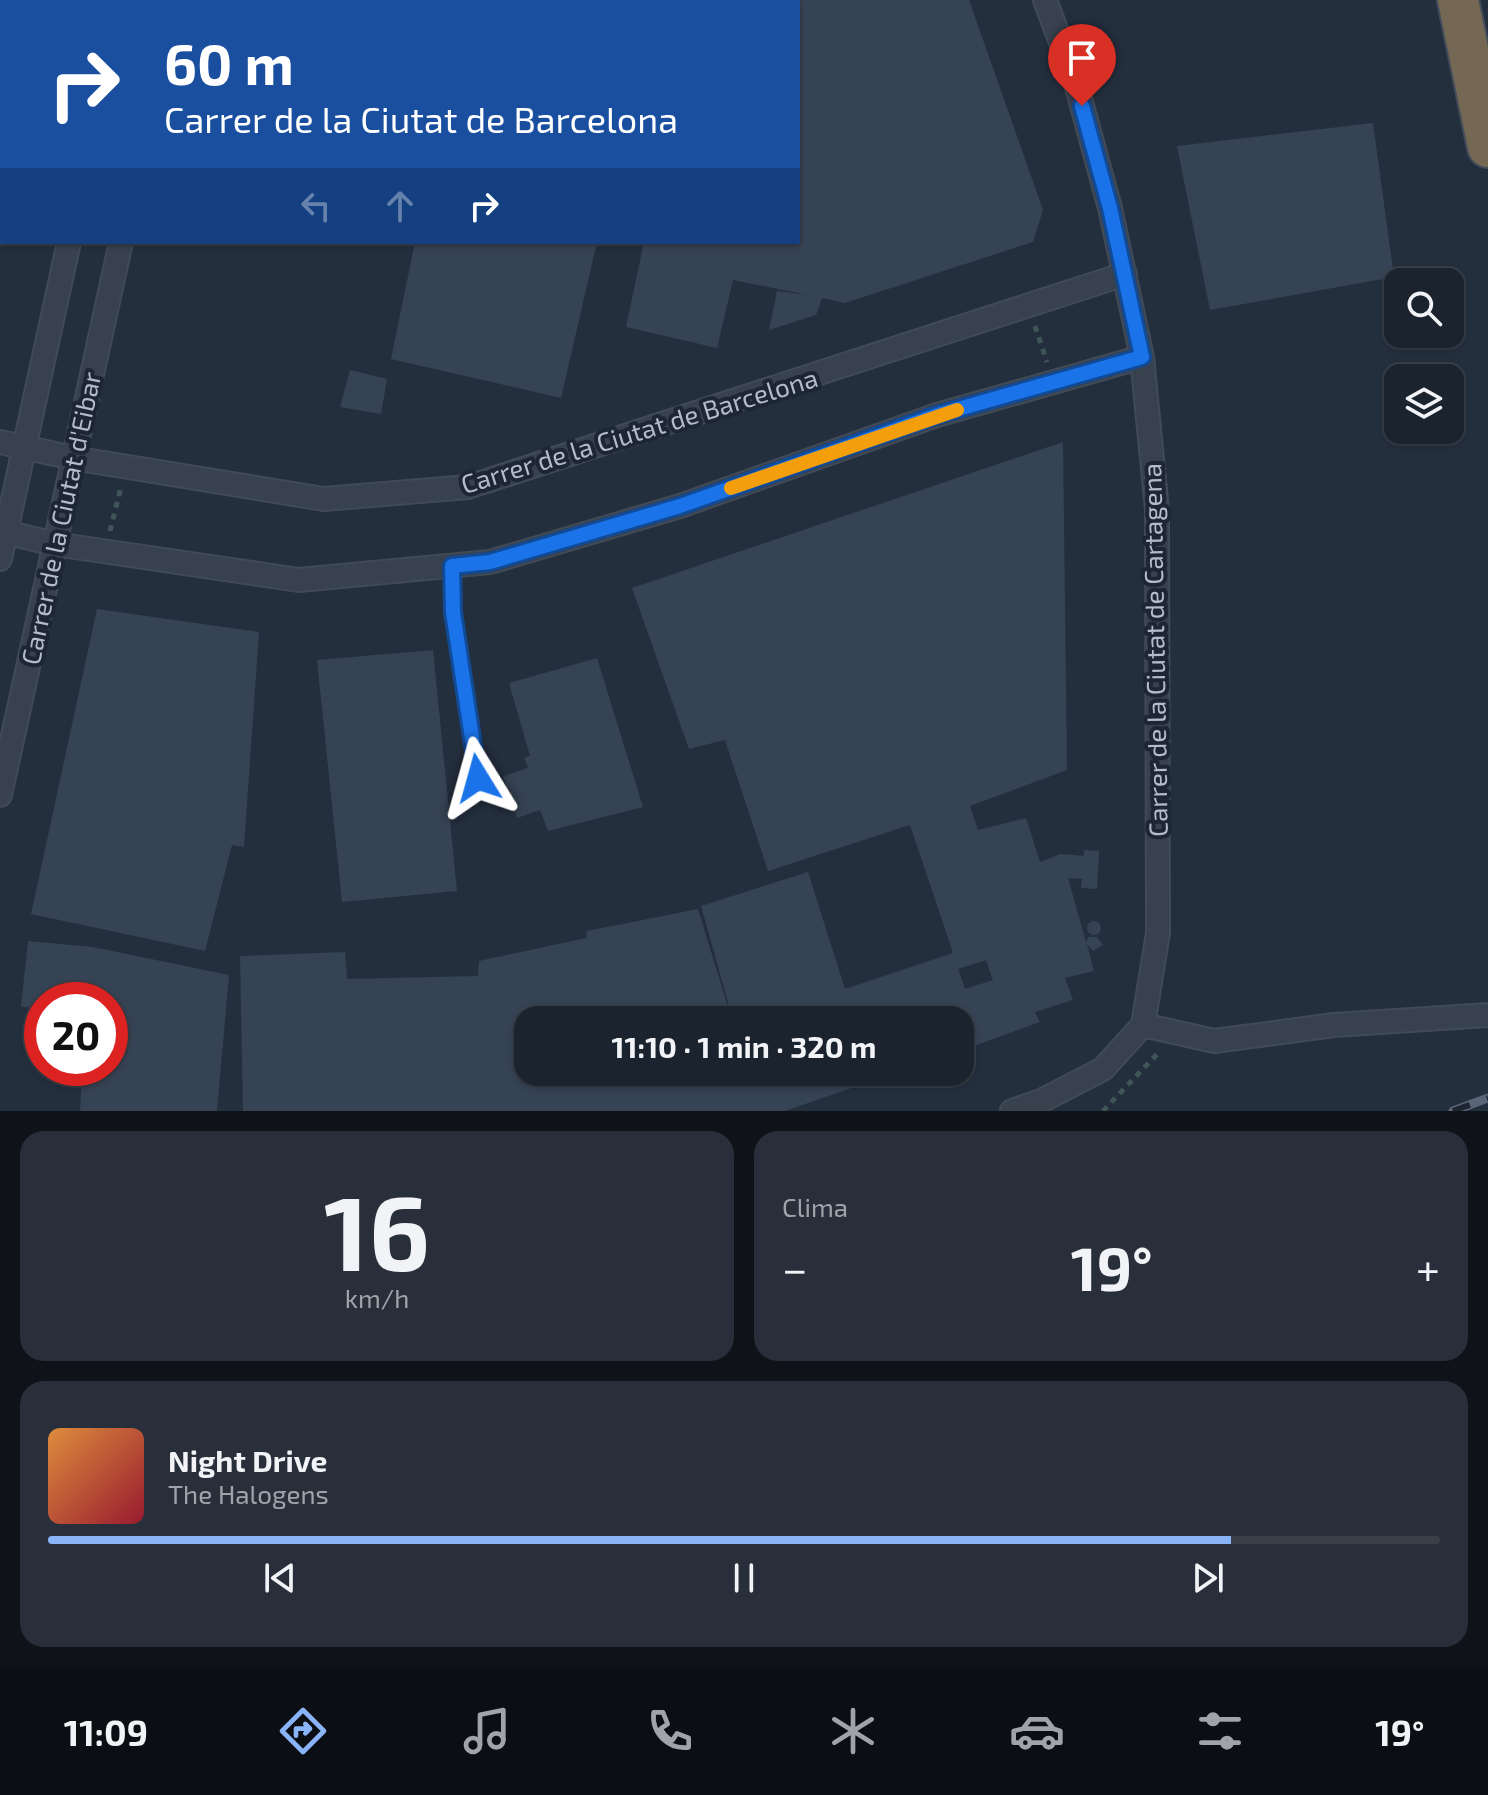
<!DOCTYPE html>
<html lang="es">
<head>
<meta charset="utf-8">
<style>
	body { margin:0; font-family:"Exo 2",sans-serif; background:#282f3a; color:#f1f3f6; height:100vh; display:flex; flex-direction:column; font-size:30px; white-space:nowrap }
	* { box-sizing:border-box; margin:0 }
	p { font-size:26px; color:#a0a4aa }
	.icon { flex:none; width:44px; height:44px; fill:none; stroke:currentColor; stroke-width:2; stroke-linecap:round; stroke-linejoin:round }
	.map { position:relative; height:1111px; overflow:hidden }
	.details { display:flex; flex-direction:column; gap:20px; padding:20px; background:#0f1319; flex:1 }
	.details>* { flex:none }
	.banner { position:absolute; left:0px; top:0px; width:800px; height:244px; box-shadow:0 2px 6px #0004,0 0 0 2px #39404a; background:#1a4fa0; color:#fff; overflow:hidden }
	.tools { position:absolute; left:1384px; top:268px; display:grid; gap:16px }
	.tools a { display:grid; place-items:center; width:80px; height:80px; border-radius:16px; background:#1b232e; box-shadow:0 2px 6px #0004,0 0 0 2px #39404a; font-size:40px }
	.speed { position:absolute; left:24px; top:982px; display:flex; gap:16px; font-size:40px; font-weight:700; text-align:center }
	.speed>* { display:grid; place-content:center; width:104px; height:104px; border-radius:50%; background:#1b232e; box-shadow:0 2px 6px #0004,0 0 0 2px #39404a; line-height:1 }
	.speed .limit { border:12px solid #d22; background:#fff; color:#111 }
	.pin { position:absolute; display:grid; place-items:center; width:68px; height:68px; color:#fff; margin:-82px -34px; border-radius:50% 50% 50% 0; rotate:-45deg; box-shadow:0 0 8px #0007 }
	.pin .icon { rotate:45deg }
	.me { position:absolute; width:88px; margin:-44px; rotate:352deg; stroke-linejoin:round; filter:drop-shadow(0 0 6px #0008) }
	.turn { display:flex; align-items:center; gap:28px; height:168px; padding:0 32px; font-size:36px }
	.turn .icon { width:104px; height:104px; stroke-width:2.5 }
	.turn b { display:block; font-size:56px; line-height:68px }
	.lanes { display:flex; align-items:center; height:76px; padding:0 32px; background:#0003; justify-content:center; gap:40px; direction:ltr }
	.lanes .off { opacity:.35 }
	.big { font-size:60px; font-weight:700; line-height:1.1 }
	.details .tile { flex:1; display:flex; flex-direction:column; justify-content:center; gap:12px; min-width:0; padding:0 28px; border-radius:24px; background:#282f3a }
	.details .dial { align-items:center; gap:0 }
	.dial b { font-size:104px; line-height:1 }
	.song { display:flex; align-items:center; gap:24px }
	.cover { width:96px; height:96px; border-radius:12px; background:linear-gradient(135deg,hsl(30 70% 55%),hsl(350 70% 35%)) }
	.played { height:8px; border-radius:4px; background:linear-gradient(90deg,#8ab4f8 85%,#39404a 85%) }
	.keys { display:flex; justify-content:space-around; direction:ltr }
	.heat { display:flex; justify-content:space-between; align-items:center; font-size:44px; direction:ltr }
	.details .tiles { flex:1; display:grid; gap:20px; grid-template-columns:1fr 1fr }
	.tile:last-child { grid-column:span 2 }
	.trip { position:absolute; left:514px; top:1006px; width:460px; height:80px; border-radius:24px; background:#1b232e; box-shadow:0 2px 6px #0004,0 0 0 2px #39404a; font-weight:700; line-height:80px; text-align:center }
	.tab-bar { display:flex; height:128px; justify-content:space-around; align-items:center; background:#0b0e12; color:#a0a4aa }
	.tab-bar .icon { width:56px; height:56px }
	.tab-bar .selected { color:#8ab4f8 }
	.tab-bar b { font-size:36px; color:#f1f3f6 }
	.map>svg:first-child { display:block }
	.building { fill:#364354; fill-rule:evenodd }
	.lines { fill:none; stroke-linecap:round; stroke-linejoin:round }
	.lane-casing { stroke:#414a57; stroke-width:15 }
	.street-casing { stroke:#414a57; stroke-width:26 }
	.highway-casing { stroke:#434c59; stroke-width:44 }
	.path { stroke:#3f5557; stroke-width:5; stroke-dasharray:6 6; stroke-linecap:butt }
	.lane { stroke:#38414e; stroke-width:11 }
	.street { stroke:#38414e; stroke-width:22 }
	.highway { stroke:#746855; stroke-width:40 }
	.rail-casing { stroke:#5a6575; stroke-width:9 }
	.rail { stroke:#1d2633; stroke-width:6; stroke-dasharray:18; stroke-linecap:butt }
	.route-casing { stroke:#114b97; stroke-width:20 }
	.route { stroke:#1a73e8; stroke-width:14 }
	.slow { stroke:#f59e0b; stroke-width:14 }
	.labels { text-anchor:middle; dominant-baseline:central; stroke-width:8; stroke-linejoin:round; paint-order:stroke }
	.street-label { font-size:26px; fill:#b4bcc9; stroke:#1d2633 }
</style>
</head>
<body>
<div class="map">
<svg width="1488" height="1111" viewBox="0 0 1488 1111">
	<rect width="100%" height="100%" fill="#242f3e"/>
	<path class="building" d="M 798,0 L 969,0 L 1043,210 L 1033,242 L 845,303 L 822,298 L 816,315 L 769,330 L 777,291 L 808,295 L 733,280 L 717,348 L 626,327 L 644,242 L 798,242 Z
		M 1373,123 L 1394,277 L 1210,310 L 1177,146 Z
		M 415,242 L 597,242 L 561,398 L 391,359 Z
		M 350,370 L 387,379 L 381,414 L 340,407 Z
		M 1063,442 L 1067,770 L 970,806 L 978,830 L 1026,818 L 1040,862 L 1061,854 L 1084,856 L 1084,850 L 1099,851 L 1097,889 L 1081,888 L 1082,879 L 1068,878 L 1086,942 L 1088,937 L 1097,937 L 1103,945 L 1093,951 L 1087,944 L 1094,971 L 1065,978 L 1073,1000 L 1035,1012 L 1040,1022 L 960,1051 L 960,1020 L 733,1020 L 701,906 L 808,872 L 845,989 L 953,953 L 910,825 L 768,871 L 725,740 L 689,749 L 632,588 ZM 986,960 L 993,980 L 965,989 L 958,969 Z
		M 97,609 L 259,632 L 244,847 L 232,845 L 205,951 L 31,914 Z
		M 433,650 L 457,891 L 342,902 L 317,660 Z
		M 597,658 L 643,807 L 548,831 L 540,810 L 517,818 L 503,776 L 528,768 L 524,758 L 530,756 L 509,683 Z
		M 698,909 L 732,1020 L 528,1020 L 528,1072 L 895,1073 L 785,1111 L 243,1111 L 240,956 L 345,952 L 347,979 L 478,976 L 479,961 L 586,938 L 587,931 Z
		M1087 928a7 7 0 1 1 14 0a7 7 0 1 1-14 0Z
		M 28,941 L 93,947 L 229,975 L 217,1111 L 80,1111 L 82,1068 L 110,1068 L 110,1000 L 42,1000 L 42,1008 L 21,1007 Z"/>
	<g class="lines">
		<defs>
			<path id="lane" d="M 452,566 L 453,612 L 478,778"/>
			<path id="street" d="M 1045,0 L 1075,80 L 1110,208 L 1142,357 L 1157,510 L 1158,933 L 1143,1025
				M 121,2 L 121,0
				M 173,2 L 173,0
				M 0,442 L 73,458 L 324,499 L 468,487 L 1125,274
				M 0,531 L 55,544 L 299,580 L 490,562 L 680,506 L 937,415 L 1142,357
				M 0,559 L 69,242
				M 0,795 L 121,242
				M 1143,1025 L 1214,1041 L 1334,1025 L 1488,1015
				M 1012,1111 L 1041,1101 L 1103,1069 L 1143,1025"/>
			<path id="highway" d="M 1458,0 L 1488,147"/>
		</defs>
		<use href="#lane" class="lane-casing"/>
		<use href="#street" class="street-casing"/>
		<use href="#highway" class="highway-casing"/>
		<path class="path" d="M 1035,326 L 1047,362
			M 110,531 L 121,487
			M 1103,1111 L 1160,1051"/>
		<use href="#lane" class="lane"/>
		<use href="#street" class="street"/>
		<use href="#highway" class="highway"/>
		<defs>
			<path id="rail" d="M 1453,1111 L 1488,1098"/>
		</defs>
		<use href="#rail" class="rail-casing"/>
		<use href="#rail" class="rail"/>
	</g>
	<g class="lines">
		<defs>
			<path id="route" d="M 478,778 L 453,612 L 452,566 L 490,562 L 680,506 L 937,415 L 1142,357 L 1110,208 L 1082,106"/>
		</defs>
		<use href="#route" class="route-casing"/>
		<use href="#route" class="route"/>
		<path class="slow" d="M 731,488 L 957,410"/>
	</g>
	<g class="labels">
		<g class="street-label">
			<text transform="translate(639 430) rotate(-17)">Carrer de la Ciutat de Barcelona</text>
			<text transform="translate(60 518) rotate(-78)">Carrer de la Ciutat d'Eibar</text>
			<text transform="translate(1154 650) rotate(-91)">Carrer de la Ciutat de Cartagena</text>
		</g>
	</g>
</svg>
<div class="tools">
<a><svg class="icon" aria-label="search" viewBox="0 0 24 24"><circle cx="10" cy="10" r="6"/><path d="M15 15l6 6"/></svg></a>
<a><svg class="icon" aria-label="layers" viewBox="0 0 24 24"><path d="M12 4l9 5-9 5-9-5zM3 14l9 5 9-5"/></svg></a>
</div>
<div class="speed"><div class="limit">20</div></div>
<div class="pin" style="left:1082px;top:106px;background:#d93025"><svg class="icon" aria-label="arrive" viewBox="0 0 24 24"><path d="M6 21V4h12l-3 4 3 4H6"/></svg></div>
<svg class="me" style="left:478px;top:778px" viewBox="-20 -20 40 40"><path d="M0-17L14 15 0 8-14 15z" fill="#1a73e8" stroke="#fff" stroke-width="4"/></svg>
<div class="trip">11:10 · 1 min · 320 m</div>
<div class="banner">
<div class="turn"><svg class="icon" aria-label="right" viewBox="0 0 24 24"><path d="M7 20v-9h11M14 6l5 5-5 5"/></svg><div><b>60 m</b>Carrer de la Ciutat de Barcelona</div></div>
<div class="lanes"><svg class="icon off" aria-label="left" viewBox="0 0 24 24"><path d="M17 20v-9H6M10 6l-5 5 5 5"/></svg><svg class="icon off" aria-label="ahead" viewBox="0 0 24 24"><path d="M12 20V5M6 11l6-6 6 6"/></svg><svg class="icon" aria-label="right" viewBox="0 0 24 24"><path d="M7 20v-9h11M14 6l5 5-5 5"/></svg></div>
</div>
</div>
<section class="details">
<div class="tiles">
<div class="tile dial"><b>16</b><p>km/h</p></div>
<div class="tile"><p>Clima</p>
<div class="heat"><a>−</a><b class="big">19°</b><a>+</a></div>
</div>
<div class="tile">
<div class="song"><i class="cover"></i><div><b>Night Drive</b><p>The Halogens</p></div></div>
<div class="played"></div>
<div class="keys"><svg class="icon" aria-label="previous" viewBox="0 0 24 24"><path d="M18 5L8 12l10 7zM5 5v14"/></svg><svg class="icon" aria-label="pause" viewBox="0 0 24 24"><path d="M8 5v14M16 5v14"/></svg><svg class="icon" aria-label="next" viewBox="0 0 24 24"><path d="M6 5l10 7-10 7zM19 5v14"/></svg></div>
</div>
</div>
</section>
<nav class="tab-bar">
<b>11:09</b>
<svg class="icon selected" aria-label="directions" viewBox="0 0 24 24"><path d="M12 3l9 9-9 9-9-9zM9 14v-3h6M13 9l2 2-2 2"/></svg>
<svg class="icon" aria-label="music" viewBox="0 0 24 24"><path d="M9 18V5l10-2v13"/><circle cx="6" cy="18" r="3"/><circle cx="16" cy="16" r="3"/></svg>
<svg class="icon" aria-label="phone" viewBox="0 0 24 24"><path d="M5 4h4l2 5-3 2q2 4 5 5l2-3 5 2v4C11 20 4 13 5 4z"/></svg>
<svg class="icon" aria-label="climate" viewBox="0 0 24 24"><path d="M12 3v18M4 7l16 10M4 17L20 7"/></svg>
<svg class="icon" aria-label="car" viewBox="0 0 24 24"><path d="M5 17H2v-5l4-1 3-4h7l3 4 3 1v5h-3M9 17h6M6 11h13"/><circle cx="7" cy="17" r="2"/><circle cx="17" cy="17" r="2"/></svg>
<svg class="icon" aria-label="filters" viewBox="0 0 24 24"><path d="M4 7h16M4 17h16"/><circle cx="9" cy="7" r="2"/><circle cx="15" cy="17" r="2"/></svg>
<b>19°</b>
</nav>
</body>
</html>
